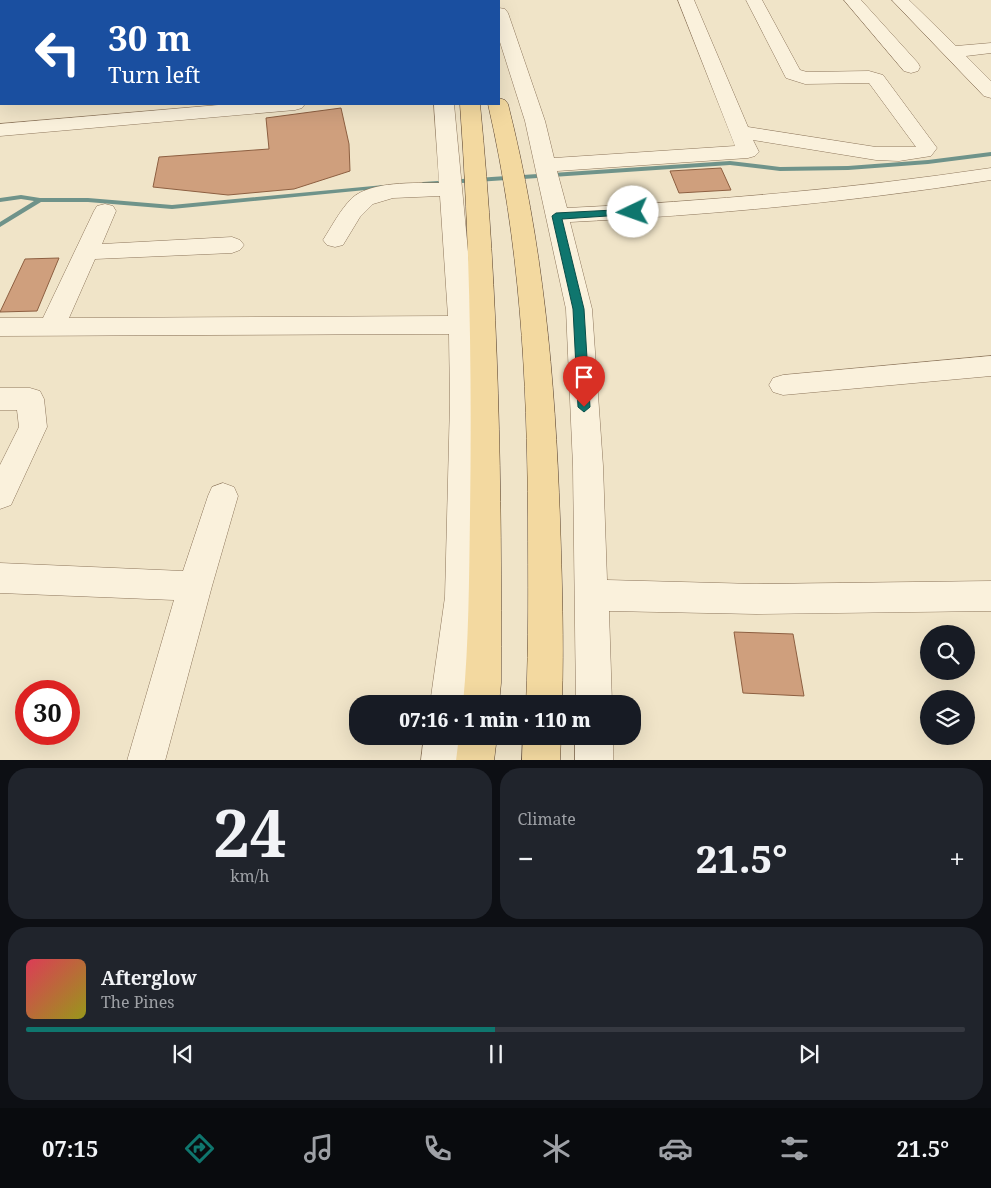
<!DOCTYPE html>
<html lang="en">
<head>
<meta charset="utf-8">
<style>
	body { margin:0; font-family:"Noto Serif",serif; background:#20242c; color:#f1f3f6; height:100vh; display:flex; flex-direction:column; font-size:19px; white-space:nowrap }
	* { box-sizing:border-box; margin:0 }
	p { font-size:16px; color:#9ea1a6 }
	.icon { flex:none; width:28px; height:28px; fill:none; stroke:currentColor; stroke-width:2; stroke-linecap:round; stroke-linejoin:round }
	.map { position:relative; height:760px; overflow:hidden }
	.drawer { display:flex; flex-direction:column; gap:8px; padding:8px; background:#0d0f14; flex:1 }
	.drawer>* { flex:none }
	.banner { position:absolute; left:0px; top:0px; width:500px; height:105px; box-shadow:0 5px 20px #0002; background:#1a4fa0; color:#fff; overflow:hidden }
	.tools { position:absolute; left:920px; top:625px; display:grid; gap:10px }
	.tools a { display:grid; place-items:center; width:55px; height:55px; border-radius:50%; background:#171b24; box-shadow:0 5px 20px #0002; font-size:25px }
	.speed { position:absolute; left:15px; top:680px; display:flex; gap:10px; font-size:25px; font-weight:700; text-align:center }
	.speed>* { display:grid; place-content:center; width:65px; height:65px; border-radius:50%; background:#171b24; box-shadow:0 5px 20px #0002; line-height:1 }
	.speed .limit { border:8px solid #d22; background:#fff; color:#111 }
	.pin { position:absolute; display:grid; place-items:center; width:42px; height:42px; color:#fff; margin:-51px -21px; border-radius:50% 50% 50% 0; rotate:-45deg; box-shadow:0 0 5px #0007 }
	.pin .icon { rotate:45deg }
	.me { position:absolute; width:55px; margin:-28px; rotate:267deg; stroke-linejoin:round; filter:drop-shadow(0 0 4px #0008) }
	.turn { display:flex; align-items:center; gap:18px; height:105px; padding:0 25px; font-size:22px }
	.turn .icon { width:65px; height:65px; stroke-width:2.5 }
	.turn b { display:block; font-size:35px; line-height:42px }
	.big { font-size:38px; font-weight:800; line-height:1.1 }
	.drawer .widget { flex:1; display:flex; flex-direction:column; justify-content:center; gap:8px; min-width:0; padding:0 18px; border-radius:20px; background:#20242c }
	.drawer .dial { align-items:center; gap:0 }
	.dial b { font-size:65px; line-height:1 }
	.song { display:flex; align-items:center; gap:15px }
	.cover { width:60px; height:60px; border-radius:8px; background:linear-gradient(135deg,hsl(350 70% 55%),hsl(60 70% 35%)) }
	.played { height:5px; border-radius:2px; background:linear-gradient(90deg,#0f766e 50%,#363941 50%) }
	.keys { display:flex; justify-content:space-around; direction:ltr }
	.heat { display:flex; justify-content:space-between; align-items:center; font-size:28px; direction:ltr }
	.drawer .tiles { flex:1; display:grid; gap:8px; grid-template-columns:1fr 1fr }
	.widget:last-child { grid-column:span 2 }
	.trip { position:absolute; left:349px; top:695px; width:292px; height:50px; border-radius:20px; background:#171b24; box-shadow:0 5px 20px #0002; font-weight:800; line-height:50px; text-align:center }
	.tabs { display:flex; height:80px; justify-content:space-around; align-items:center; background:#090b0e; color:#9ea1a6 }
	.tabs .icon { width:35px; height:35px }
	.tabs .active { color:#0f766e }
	.tabs b { font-size:22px; color:#f1f3f6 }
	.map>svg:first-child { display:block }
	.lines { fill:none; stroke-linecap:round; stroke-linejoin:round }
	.stream { fill:#6f938a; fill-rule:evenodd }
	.building { fill:#cf9f7d; stroke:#8d5f41 }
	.minor-casing { stroke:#8d765c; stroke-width:1 }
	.major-casing { stroke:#5b4430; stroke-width:1 }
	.minor { fill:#faf1dc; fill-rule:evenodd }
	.major { fill:#f3d9a0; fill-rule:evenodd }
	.route { fill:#0f766e; stroke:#0a4d48 }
</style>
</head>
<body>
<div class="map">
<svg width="991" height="761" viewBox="0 0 991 761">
	<rect width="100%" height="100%" fill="#f0e4c8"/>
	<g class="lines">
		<path class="stream" d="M 991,152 L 991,156 L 928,164 L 848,170 L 780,171 L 730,165 L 462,183 L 459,181 L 462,179 L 730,161 L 780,167 L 848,166 L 928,160 Z
			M 438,181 L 441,183 L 440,184 L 423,186 L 420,184 L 423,182 Z
			M 384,185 L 387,187 L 386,188 L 172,209 L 88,202 L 41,202 L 0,227 L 0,222 L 34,201 L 21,199 L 0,202 L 0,198 L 21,195 L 40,198 L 88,198 L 172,205 Z"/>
	</g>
	<path class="building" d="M 341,108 L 349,144 L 350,171 L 294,189 L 228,195 L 153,187 L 159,157 L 269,149 L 266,118 Z
		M 721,168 L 731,190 L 679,193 L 670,171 Z
		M 59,258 L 37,311 L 0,312 L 25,259 Z
		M 734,632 L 793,634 L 804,696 L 743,693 Z"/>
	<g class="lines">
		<defs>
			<path id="minor" d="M 416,0 L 432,0 L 432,1 L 416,1 Z
				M 678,0 L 694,0 L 748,127 L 876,147 L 916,147 L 869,83 L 805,84 L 786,78 L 746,0 L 762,0 L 800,70 L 807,72 L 869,71 L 883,75 L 937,148 L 931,156 L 899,161 L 876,160 L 753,140 L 759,152 L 755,156 L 748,158 L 557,171 L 567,208 C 709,201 850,189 991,168 L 991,180 C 851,202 711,215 570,222 L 592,309 L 603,466 L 607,580 L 756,584 L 991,581 L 991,611 L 756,614 L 609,611 L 612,704 L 576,704 L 573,466 L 566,309 L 525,121 L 499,39 L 499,8 L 505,9 L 508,13 L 545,121 L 554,158 L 735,146 Z
				M 844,0 L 861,0 L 918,63 L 920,67 L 918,71 L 911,73 L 904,71 Z
				M 892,0 L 909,0 L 956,46 L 991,43 L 991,53 L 966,56 L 991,81 L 991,98 L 984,96 Z
				M 0,75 L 1,75 L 1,87 L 0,87 Z
				M 230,104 L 305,104 L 302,108 L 295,110 L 0,136 L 0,124 Z
				M 434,104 L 454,104 L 475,325 L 478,402 L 479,597 L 466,704 L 430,704 L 445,597 L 450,402 L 449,334 L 0,336 L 0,318 L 43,318 L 94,211 L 97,206 L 105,204 L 113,206 L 116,211 L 102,244 L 232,237 L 240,240 L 244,245 L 240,250 L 232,253 L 95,259 L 69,318 L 448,316 L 440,196 L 393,198 L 373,204 L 360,217 L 343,245 L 335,247 L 327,245 L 323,240 C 332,226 340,210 352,198 C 371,181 415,183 439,183 Z
				M 991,356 L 991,376 L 783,395 L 773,392 L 769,385 L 773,378 L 783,375 Z
				M 0,388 L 30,388 L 40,391 L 44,399 L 47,427 L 11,505 L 0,509 L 0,465 L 19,427 L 17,410 L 0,410 Z
				M 223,483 L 234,487 L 238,496 L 212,586 L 165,761 L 127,761 L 174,600 L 0,593 L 0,563 L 183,571 L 208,496 L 212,487 Z
				M 424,736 L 462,736 L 459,761 L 421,761 Z
				M 575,736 L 613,736 L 613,761 L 575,761 Z"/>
			<path id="major" d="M 441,0 L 458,0 L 458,1 L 442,1 Z
				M 462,0 L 478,0 L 478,1 L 462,1 Z
				M 499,98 L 505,100 L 508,104 C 543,243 555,376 560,519 C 562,580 564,642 562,704 L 526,704 C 529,642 528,580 528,518 C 527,375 520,244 488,104 L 499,104 Z
				M 460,104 L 480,104 C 499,297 502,489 501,683 L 499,704 L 463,704 C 469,642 469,578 470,515 C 472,378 470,241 460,104 Z
				M 459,736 L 497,736 L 494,761 L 456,761 Z
				M 523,736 L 561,736 L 560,761 L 522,761 Z"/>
		</defs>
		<use href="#minor" class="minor-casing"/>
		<use href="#major" class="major-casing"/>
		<use href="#minor" class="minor"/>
		<use href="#major" class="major"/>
	</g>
	<path class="route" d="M 633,209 L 638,212 L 637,214 L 562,219 L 584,309 L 590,407 L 584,412 L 578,407 L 573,309 L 552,216 L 556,213 Z"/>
</svg>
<div class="tools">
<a><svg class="icon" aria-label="search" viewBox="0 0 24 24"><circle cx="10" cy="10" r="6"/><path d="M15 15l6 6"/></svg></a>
<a><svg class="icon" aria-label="layers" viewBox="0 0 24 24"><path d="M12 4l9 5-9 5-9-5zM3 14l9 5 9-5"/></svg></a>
</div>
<div class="speed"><div class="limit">30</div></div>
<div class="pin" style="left:584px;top:407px;background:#d93025"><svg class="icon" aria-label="arrive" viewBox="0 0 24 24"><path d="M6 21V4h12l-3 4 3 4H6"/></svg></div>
<svg class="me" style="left:633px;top:212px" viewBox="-20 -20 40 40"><circle r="19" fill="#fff"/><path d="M0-13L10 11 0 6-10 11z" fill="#0f766e"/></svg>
<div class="trip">07:16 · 1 min · 110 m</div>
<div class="banner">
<div class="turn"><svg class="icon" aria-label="left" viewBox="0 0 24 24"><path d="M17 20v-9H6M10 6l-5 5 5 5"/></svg><div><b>30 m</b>Turn left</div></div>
</div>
</div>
<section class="drawer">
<div class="tiles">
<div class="widget dial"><b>24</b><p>km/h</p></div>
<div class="widget"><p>Climate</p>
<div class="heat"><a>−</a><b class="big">21.5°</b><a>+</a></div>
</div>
<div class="widget">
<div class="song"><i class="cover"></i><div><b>Afterglow</b><p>The Pines</p></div></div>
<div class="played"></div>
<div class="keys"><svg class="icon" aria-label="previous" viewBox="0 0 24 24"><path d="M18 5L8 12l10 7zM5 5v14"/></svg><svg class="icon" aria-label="pause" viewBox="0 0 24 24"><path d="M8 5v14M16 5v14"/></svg><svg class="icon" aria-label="next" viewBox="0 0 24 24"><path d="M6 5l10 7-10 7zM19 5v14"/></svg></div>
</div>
</div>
</section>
<nav class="tabs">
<b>07:15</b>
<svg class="icon active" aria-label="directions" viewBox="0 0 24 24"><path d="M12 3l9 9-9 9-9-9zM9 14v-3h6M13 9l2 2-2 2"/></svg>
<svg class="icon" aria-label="music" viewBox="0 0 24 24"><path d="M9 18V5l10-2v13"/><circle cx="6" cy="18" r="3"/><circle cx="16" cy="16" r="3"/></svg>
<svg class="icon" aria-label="phone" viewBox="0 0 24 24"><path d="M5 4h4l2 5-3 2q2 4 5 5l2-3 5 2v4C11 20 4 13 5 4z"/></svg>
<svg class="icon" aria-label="climate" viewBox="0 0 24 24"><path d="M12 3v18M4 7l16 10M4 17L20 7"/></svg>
<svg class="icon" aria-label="car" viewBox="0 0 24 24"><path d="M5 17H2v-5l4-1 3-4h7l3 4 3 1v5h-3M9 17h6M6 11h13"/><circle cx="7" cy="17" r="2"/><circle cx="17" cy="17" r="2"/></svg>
<svg class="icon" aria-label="filters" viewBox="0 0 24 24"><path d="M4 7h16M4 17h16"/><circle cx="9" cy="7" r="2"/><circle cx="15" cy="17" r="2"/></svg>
<b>21.5°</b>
</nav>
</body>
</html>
